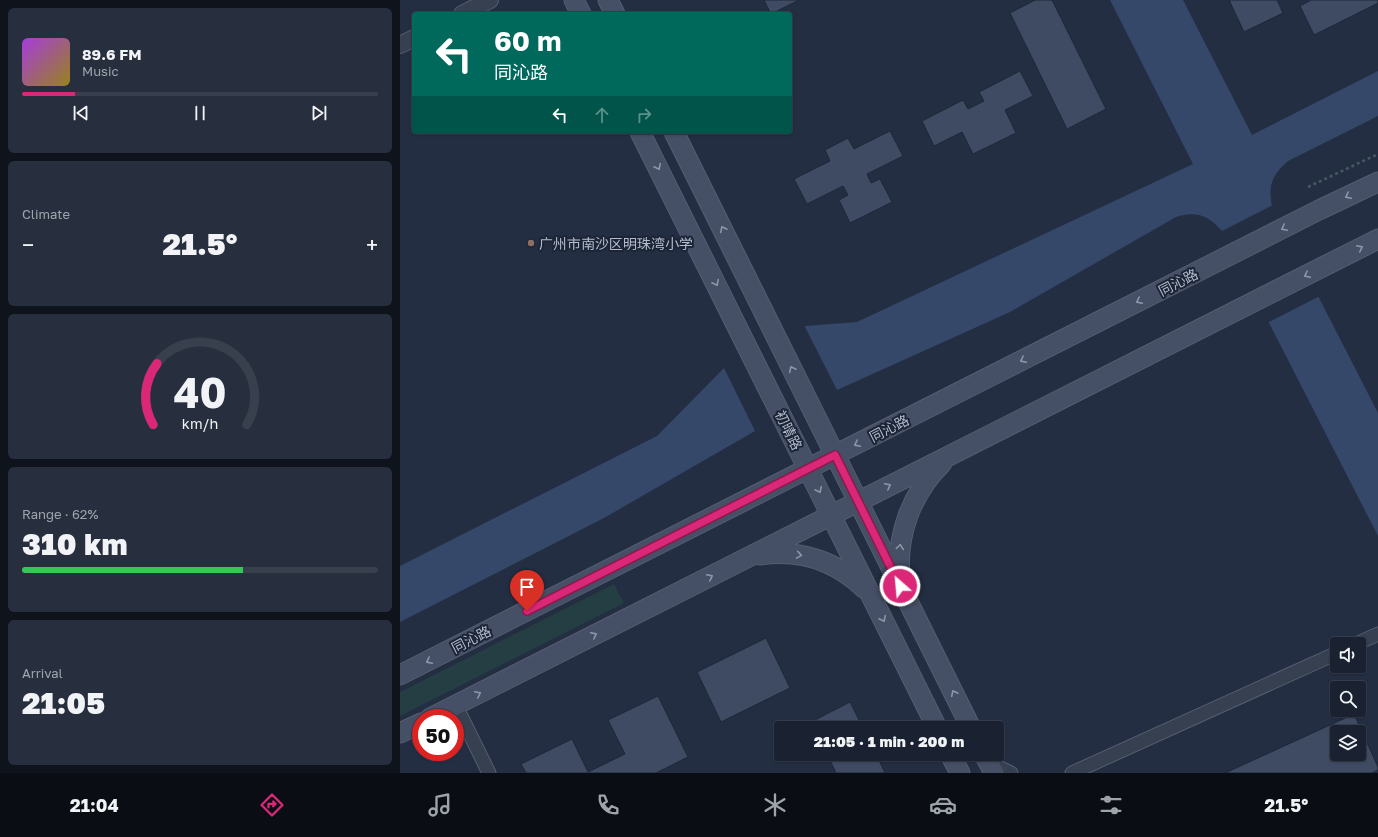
<!DOCTYPE html>
<html lang="en">
<head>
<meta charset="utf-8">
<style>
	body { margin:0; font-family:"Golos Text","Noto Sans SC",sans-serif; background:#272f3e; color:#f1f3f6; height:100vh; display:flex; flex-direction:column; font-size:15px; white-space:nowrap }
	* { box-sizing:border-box; margin:0 }
	p { font-size:13px; color:#9fa4ac }
	.icon { flex:none; width:22px; height:22px; fill:none; stroke:currentColor; stroke-width:2; stroke-linecap:round; stroke-linejoin:round }
	.map { position:relative; flex:1; overflow:hidden }
	.sheet { display:flex; flex-direction:column; gap:8px; padding:8px; background:#0e131c; width:400px }
	.sheet>* { flex:none }
	.banner { position:absolute; left:12px; top:12px; width:380px; height:122px; border-radius:4px; box-shadow:0 1px 3px #0004,0 0 0 1px #383f4d; background:#00695c; color:#fff; overflow:hidden }
	.controls { position:absolute; left:930px; top:637px; display:grid; gap:8px }
	.controls a { display:grid; place-items:center; width:36px; height:36px; border-radius:4px; background:#1a2232; box-shadow:0 1px 3px #0004,0 0 0 1px #383f4d; font-size:20px }
	.speed { position:absolute; left:12px; top:709px; display:flex; gap:8px; font-size:20px; font-weight:700; text-align:center }
	.speed>* { display:grid; place-content:center; width:52px; height:52px; border-radius:50%; background:#1a2232; box-shadow:0 1px 3px #0004,0 0 0 1px #383f4d; line-height:1 }
	.speed .limit { border:6px solid #d22; background:#fff; color:#111 }
	.pin { position:absolute; display:grid; place-items:center; width:34px; height:34px; color:#fff; margin:-41px -17px; border-radius:50% 50% 50% 0; rotate:-45deg; box-shadow:0 0 4px #0007 }
	.pin .icon { rotate:45deg }
	.me { position:absolute; width:44px; margin:-22px; rotate:333deg; stroke-linejoin:round; filter:drop-shadow(0 0 3px #0008) }
	.turn { display:flex; align-items:center; gap:14px; height:84px; padding:0 16px; font-size:18px }
	.turn .icon { width:52px; height:52px; stroke-width:2.5 }
	.turn b { display:block; font-size:28px; line-height:34px }
	.lanes { display:flex; align-items:center; height:38px; padding:0 16px; background:#0003; justify-content:center; gap:20px; direction:ltr }
	.lanes .off { opacity:.35 }
	.big { font-size:30px; font-weight:800; line-height:1.1 }
	.sheet .card { flex:1; display:flex; flex-direction:column; justify-content:center; gap:6px; min-width:0; padding:0 14px; border-radius:6px; background:#272f3e }
	.sheet .dial { align-items:center; gap:0 }
	.dial svg { height:104px; overflow:visible; fill:none; stroke:#383f4d; stroke-width:7; stroke-linecap:round; text-anchor:middle }
	.dial text { fill:#f1f3f6; stroke:none }
	.song { display:flex; align-items:center; gap:12px }
	.cover { width:48px; height:48px; border-radius:6px; background:linear-gradient(135deg,hsl(280 70% 55%),hsl(50 70% 35%)) }
	.played { height:4px; border-radius:2px; background:linear-gradient(90deg,#db2777 15%,#383f4d 15%) }
	.keys { display:flex; justify-content:space-around; direction:ltr }
	.heat { display:flex; justify-content:space-between; align-items:center; font-size:22px; direction:ltr }
	.charge { height:6px; border-radius:3px; background:linear-gradient(90deg,#34c759 62%,#383f4d 0) }
	.trip { position:absolute; left:374px; top:721px; width:230px; height:40px; border-radius:4px; background:#1a2232; box-shadow:0 1px 3px #0004,0 0 0 1px #383f4d; font-weight:800; line-height:40px; text-align:center }
	.dock { display:flex; height:64px; justify-content:space-around; align-items:center; background:#0a0e14; color:#9fa4ac }
	.dock .icon { width:28px; height:28px }
	.dock .active { color:#db2777 }
	.dock b { font-size:18px; color:#f1f3f6 }
	main { display:flex; flex:1; min-height:0 }
	.map>svg:first-child { display:block }
	.green { fill:#253e43 }
	.water { fill:#35486a }
	.pier { fill:#232e42 }
	.building { fill:#3e4b62; stroke:#1e2739; fill-rule:evenodd }
	.lines { fill:none; stroke-linecap:round; stroke-linejoin:round }
	.minor-casing { stroke:#555e6f; stroke-width:15 }
	.tertiary-casing { stroke:#555e6f; stroke-width:18 }
	.secondary-casing { stroke:#555e6f; stroke-width:21 }
	.path { stroke:#435b60; stroke-width:2.5; stroke-dasharray:3 3; stroke-linecap:butt }
	.minor { stroke:#374051; stroke-width:13 }
	.tertiary { stroke:#374051; stroke-width:16 }
	.secondary { stroke:#454f65; stroke-width:19 }
	.oneway { stroke:#8d96a8 }
	.route-casing { stroke:#8e194d; stroke-width:10 }
	.route { stroke:#db2777; stroke-width:7 }
	.education-dot { fill:#8d6e63; stroke:#1c2537; stroke-width:1.5 }
	.labels { text-anchor:middle; dominant-baseline:central; stroke-width:4; stroke-linejoin:round; paint-order:stroke }
	.poi-label { font-size:14px; fill:#b4bccc; stroke:#1c2537; text-anchor:start }
	.street-label { font-size:14px; fill:#b4bccc; stroke:#1c2537 }
</style>
</head>
<body>
<main>
<section class="sheet">
<div class="card">
<div class="song"><i class="cover"></i><div><b>89.6 FM</b><p>Music</p></div></div>
<div class="played"></div>
<div class="keys"><svg class="icon" aria-label="previous" viewBox="0 0 24 24"><path d="M18 5L8 12l10 7zM5 5v14"/></svg><svg class="icon" aria-label="pause" viewBox="0 0 24 24"><path d="M8 5v14M16 5v14"/></svg><svg class="icon" aria-label="next" viewBox="0 0 24 24"><path d="M6 5l10 7-10 7zM19 5v14"/></svg></div>
</div>
<div class="card"><p>Climate</p>
<div class="heat"><a>−</a><b class="big">21.5°</b><a>+</a></div>
</div>
<div class="card dial"><svg viewBox="0 0 100 80">
<path d="M14 69A42 42 0 1 1 86 69"/>
<path d="M14 69A42 42 0 0 1 17 22" stroke="#db2777"/>
<text x="50" y="56" font-size="32" font-weight="700">40</text>
<text x="50" y="72" font-size="11">km/h</text>
</svg></div>
<div class="card"><p>Range · 62%</p><b class="big">310 km</b><div class="charge"></div></div>
<div class="card"><p>Arrival</p><b class="big">21:05</b></div>
</section>
<div class="map">
<svg width="978" height="773" viewBox="0 0 978 773">
	<rect width="100%" height="100%" fill="#232e42"/>
	<path class="green" d="M 214,584 L 224,603 L 0,716 L 0,692 Z"/>
	<path class="water" d="M 710,0 L 783,0 L 852,135 L 978,71 L 978,116 L 888,161 C 872,175 868,185 872,206 L 978,413 L 978,536 L 822,231 C 808,215 796,211 776,217 L 610,312 L 437,390 L 382,417 L 355,431 L 204,518 L 0,622 L 0,566 L 257,436 L 324,368 L 405,326 L 457,322 L 793,164 Z"/>
	<path class="pier" d="M 873,205 L 920,296 L 867,323 L 820,232 Z
		M 404,325 L 437,390 L 355,431 L 323,366 Z"/>
	<path class="building" d="M 364,0 L 399,0 L 371,14 Z
		M 635,0 L 652,0 L 706,109 L 667,129 L 610,13 Z
		M 829,0 L 877,0 L 883,13 L 844,32 Z
		M 911,0 L 978,0 L 978,3 L 914,35 L 900,6 Z
		M 620,71 L 633,96 L 605,110 L 616,133 L 573,154 L 562,132 L 534,146 L 522,121 L 563,100 L 568,109 L 584,101 L 579,92 Z
		M 490,131 L 503,156 L 467,174 L 471,183 L 480,179 L 492,202 L 450,223 L 439,200 L 448,195 L 443,186 L 407,204 L 394,179 L 430,161 L 425,150 L 448,138 L 454,149 Z
		M 366,638 L 390,688 L 321,722 L 297,672 Z
		M 258,696 L 288,757 L 256,773 L 126,773 L 121,764 L 172,739 L 188,772 L 225,754 L 208,720 Z
		M 450,702 L 463,728 L 414,728 L 411,722 Z
		M 954,714 L 978,767 L 978,770 L 972,773 L 825,773 ZM 937,732 L 959,732 L 959,754 L 937,754 Z
		M 427,754 L 476,754 L 485,773 L 436,773 Z"/>
	<g class="lines">
		<defs>
			<path id="minor" d="M 956,644 L 978,634
				M 61,716 L 89,773
				M 588,762 L 611,773
				M 672,773 L 937,653"/>
			<path id="tertiary" d="M 62,14 L 90,0
				M 0,45 L 14,38"/>
			<path id="secondary" d="M 174,0 L 181,14
				M 208,0 L 215,14
				M 240,132 L 537,728
				M 274,132 L 571,728
				M 360,555 C 400,549 436,561 465,589
				M 500,578 C 496,535 511,494 542,463
				M 0,675 L 919,210 L 978,182
				M 30,718 L 978,239
				M 0,733 L 21,723
				M 550,754 L 560,773
				M 584,754 L 594,773"/>
		</defs>
		<use href="#minor" class="minor-casing"/>
		<use href="#tertiary" class="tertiary-casing"/>
		<use href="#secondary" class="secondary-casing"/>
		<path class="path" d="M 908,187 L 978,154"/>
		<use href="#minor" class="minor"/>
		<use href="#tertiary" class="tertiary"/>
		<use href="#secondary" class="secondary"/>
	</g>
	<defs><path id="oneway-chevron" d="M-2-3.5L2.5 0L-2 3.5" fill="none" stroke-width="1.6" stroke-linecap="round" stroke-linejoin="round"/></defs>
	<g class="oneway">
		<use href="#oneway-chevron" transform="translate(258 167) rotate(63)"/>
		<use href="#oneway-chevron" transform="translate(948 196) rotate(154)"/>
		<use href="#oneway-chevron" transform="translate(884 228) rotate(153)"/>
		<use href="#oneway-chevron" transform="translate(323 229) rotate(-117)"/>
		<use href="#oneway-chevron" transform="translate(960 248) rotate(-26)"/>
		<use href="#oneway-chevron" transform="translate(907 275) rotate(153)"/>
		<use href="#oneway-chevron" transform="translate(316 283) rotate(63)"/>
		<use href="#oneway-chevron" transform="translate(739 301) rotate(153)"/>
		<use href="#oneway-chevron" transform="translate(623 360) rotate(153)"/>
		<use href="#oneway-chevron" transform="translate(392 369) rotate(-116)"/>
		<use href="#oneway-chevron" transform="translate(457 444) rotate(153)"/>
		<use href="#oneway-chevron" transform="translate(488 486) rotate(-27)"/>
		<use href="#oneway-chevron" transform="translate(419 490) rotate(64)"/>
		<use href="#oneway-chevron" transform="translate(500 547) rotate(-82)"/>
		<use href="#oneway-chevron" transform="translate(399 555) rotate(9)"/>
		<use href="#oneway-chevron" transform="translate(310 577) rotate(-27)"/>
		<use href="#oneway-chevron" transform="translate(483 619) rotate(63)"/>
		<use href="#oneway-chevron" transform="translate(194 635) rotate(-27)"/>
		<use href="#oneway-chevron" transform="translate(29 661) rotate(153)"/>
		<use href="#oneway-chevron" transform="translate(554 693) rotate(-116)"/>
		<use href="#oneway-chevron" transform="translate(78 694) rotate(-27)"/>
	</g>
	<g class="lines">
		<defs>
			<path id="route" d="M 127,611 L 435,455 L 500,586"/>
		</defs>
		<use href="#route" class="route-casing"/>
		<use href="#route" class="route"/>
	</g>
	<circle class="education-dot" cx="131" cy="243" r="4"/>
	<g class="labels">
		<g class="poi-label">
			<text x="139" y="243">广州市南沙区明珠湾小学</text>
		</g>
		<g class="street-label">
			<text transform="translate(778 282) rotate(-27)">同沁路</text>
			<text transform="translate(489 428) rotate(-27)">同沁路</text>
			<text transform="translate(389 430) rotate(64)">初晴路</text>
			<text transform="translate(71 639) rotate(-27)">同沁路</text>
		</g>
	</g>
</svg>
<div class="controls">
<a><svg class="icon" aria-label="sound" viewBox="0 0 24 24"><path d="M4 9h4l5-4v14l-5-4H4zM17 9q2 3 0 6"/></svg></a>
<a><svg class="icon" aria-label="search" viewBox="0 0 24 24"><circle cx="10" cy="10" r="6"/><path d="M15 15l6 6"/></svg></a>
<a><svg class="icon" aria-label="layers" viewBox="0 0 24 24"><path d="M12 4l9 5-9 5-9-5zM3 14l9 5 9-5"/></svg></a>
</div>
<div class="speed"><div class="limit">50</div></div>
<div class="pin" style="left:127px;top:611px;background:#d93025"><svg class="icon" aria-label="arrive" viewBox="0 0 24 24"><path d="M6 21V4h12l-3 4 3 4H6"/></svg></div>
<svg class="me" style="left:500px;top:586px" viewBox="-20 -20 40 40"><circle r="17" fill="#db2777" stroke="#fff" stroke-width="3"/><path d="M0-11L8 9 0 5-8 9z" fill="#fff"/></svg>
<div class="trip">21:05 · 1 min · 200 m</div>
<div class="banner">
<div class="turn"><svg class="icon" aria-label="left" viewBox="0 0 24 24"><path d="M17 20v-9H6M10 6l-5 5 5 5"/></svg><div><b>60 m</b>同沁路</div></div>
<div class="lanes"><svg class="icon" aria-label="left" viewBox="0 0 24 24"><path d="M17 20v-9H6M10 6l-5 5 5 5"/></svg><svg class="icon off" aria-label="ahead" viewBox="0 0 24 24"><path d="M12 20V5M6 11l6-6 6 6"/></svg><svg class="icon off" aria-label="right" viewBox="0 0 24 24"><path d="M7 20v-9h11M14 6l5 5-5 5"/></svg></div>
</div>
</div>
</main>
<nav class="dock">
<b>21:04</b>
<svg class="icon active" aria-label="directions" viewBox="0 0 24 24"><path d="M12 3l9 9-9 9-9-9zM9 14v-3h6M13 9l2 2-2 2"/></svg>
<svg class="icon" aria-label="music" viewBox="0 0 24 24"><path d="M9 18V5l10-2v13"/><circle cx="6" cy="18" r="3"/><circle cx="16" cy="16" r="3"/></svg>
<svg class="icon" aria-label="phone" viewBox="0 0 24 24"><path d="M5 4h4l2 5-3 2q2 4 5 5l2-3 5 2v4C11 20 4 13 5 4z"/></svg>
<svg class="icon" aria-label="climate" viewBox="0 0 24 24"><path d="M12 3v18M4 7l16 10M4 17L20 7"/></svg>
<svg class="icon" aria-label="car" viewBox="0 0 24 24"><path d="M5 17H2v-5l4-1 3-4h7l3 4 3 1v5h-3M9 17h6M6 11h13"/><circle cx="7" cy="17" r="2"/><circle cx="17" cy="17" r="2"/></svg>
<svg class="icon" aria-label="filters" viewBox="0 0 24 24"><path d="M4 7h16M4 17h16"/><circle cx="9" cy="7" r="2"/><circle cx="15" cy="17" r="2"/></svg>
<b>21.5°</b>
</nav>
</body>
</html>
